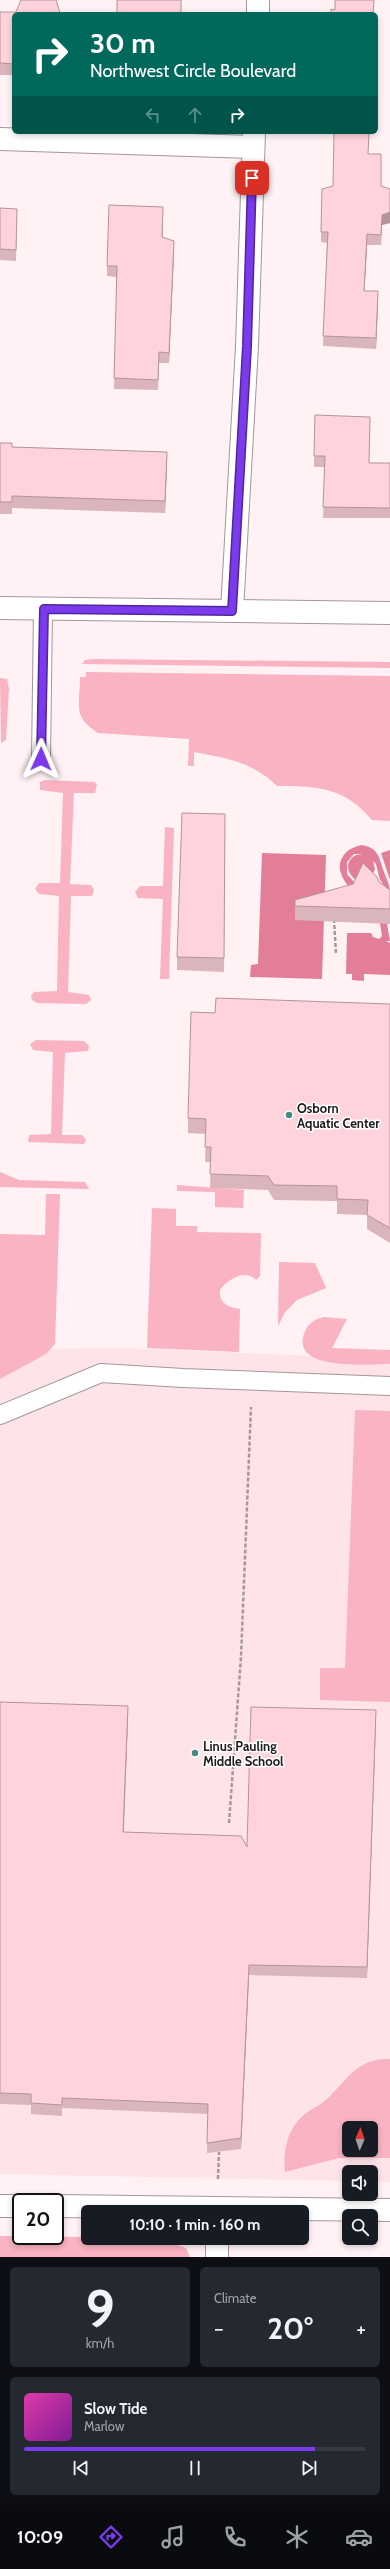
<!DOCTYPE html>
<html lang="en">
<head>
<meta charset="utf-8">
<style>
	body { margin:0; font-family:Cabin,sans-serif; background:#242831; color:#f1f3f6; height:100vh; display:flex; flex-direction:column; font-size:15px; white-space:nowrap }
	* { box-sizing:border-box; margin:0 }
	p { font-size:13px; color:#9ea1a6 }
	.icon { flex:none; width:22px; height:22px; fill:none; stroke:currentColor; stroke-width:2; stroke-linecap:round; stroke-linejoin:round }
	.map { position:relative; height:2257px; overflow:hidden }
	.panel { display:flex; flex-direction:column; gap:10px; padding:10px; background:#0d0f14; flex:1 }
	.panel>* { flex:none }
	.banner { position:absolute; left:12px; top:12px; width:366px; height:122px; border-radius:6px; box-shadow:0 2px 6px #0003; background:#00695c; color:#fff; overflow:hidden }
	.needle { width:26px; rotate:2deg }
	.controls { position:absolute; left:342px; top:2121px; display:grid; gap:8px }
	.controls a { display:grid; place-items:center; width:36px; height:36px; border-radius:6px; background:#171b24; box-shadow:0 2px 6px #0003; font-size:20px }
	.speed { position:absolute; left:12px; top:2193px; display:flex; gap:8px; font-size:20px; font-weight:700; text-align:center }
	.speed>* { display:grid; place-content:center; width:52px; height:52px; border-radius:50%; background:#171b24; box-shadow:0 2px 6px #0003; line-height:1 }
	.speed .limit { border:2px solid #111; border-radius:6px; background:#fff; color:#111 }
	.pin { position:absolute; display:grid; place-items:center; width:34px; height:34px; color:#fff; margin:-17px; border-radius:8px; box-shadow:0 2px 6px #0006 }
	.me { position:absolute; width:44px; margin:-22px; rotate:1deg; stroke-linejoin:round; filter:drop-shadow(0 0 3px #0008) }
	.turn { display:flex; align-items:center; gap:14px; height:84px; padding:0 12px; font-size:18px }
	.turn .icon { width:52px; height:52px; stroke-width:2.5 }
	.turn b { display:block; font-size:28px; line-height:34px }
	.lanes { display:flex; align-items:center; height:38px; padding:0 12px; background:#0003; justify-content:center; gap:20px; direction:ltr }
	.lanes .off { opacity:.35 }
	.big { font-size:30px; font-weight:700; line-height:1.1 }
	.panel .tile { flex:1; display:flex; flex-direction:column; justify-content:center; gap:6px; min-width:0; padding:0 14px; border-radius:6px; background:#242831 }
	.panel .dial { align-items:center; gap:0 }
	.dial b { font-size:52px; line-height:1 }
	.song { display:flex; align-items:center; gap:12px }
	.cover { width:48px; height:48px; border-radius:6px; background:linear-gradient(135deg,hsl(320 70% 55%),hsl(290 70% 35%)) }
	.played { height:4px; border-radius:2px; background:linear-gradient(90deg,#7c3aed 85%,#363941 85%) }
	.keys { display:flex; justify-content:space-around; direction:ltr }
	.heat { display:flex; justify-content:space-between; align-items:center; font-size:22px; direction:ltr }
	.panel .tiles { flex:1; display:grid; gap:10px; grid-template-columns:1fr 1fr }
	.tile:last-child { grid-column:span 2 }
	.trip { position:absolute; left:81px; top:2205px; width:228px; height:40px; border-radius:6px; background:#171b24; box-shadow:0 2px 6px #0003; font-weight:700; line-height:40px; text-align:center }
	.tab-bar { display:flex; height:64px; justify-content:space-around; align-items:center; background:#090b0e; color:#9ea1a6 }
	.tab-bar .icon { width:28px; height:28px }
	.tab-bar .active { color:#7c3aed }
	.tab-bar b { font-size:18px; color:#f1f3f6 }
	.map>svg:first-child { display:block }
	.built { fill:#fee4e9; fill-rule:evenodd }
	.green { fill:#f9b3c2; fill-rule:evenodd }
	.water { fill:#e37e98 }
	.lines { fill:none; stroke-linecap:round; stroke-linejoin:round }
	.service-casing { stroke:#a59699; stroke-width:20 }
	.minor-casing { stroke:#a59699; stroke-width:24 }
	.secondary-casing { stroke:#a59699; stroke-width:24 }
	.path { stroke:#a3999b; stroke-width:2.5; stroke-dasharray:4 2; stroke-linecap:butt }
	.service { stroke:#fff; stroke-width:18 }
	.minor { stroke:#fff; stroke-width:22 }
	.secondary { stroke:#fff; stroke-width:22 }
	.wall { fill:#dbb5bc }
	.shaded-wall { fill:#b29499 }
	.building { fill:#ffd3db; stroke:#b29499 }
	.route-casing { stroke:#51269a; stroke-width:10 }
	.route { stroke:#7c3aed; stroke-width:7 }
	.poi-dot { fill:#448a81; stroke:#fff; stroke-width:1.5 }
	.labels { text-anchor:middle; dominant-baseline:central; stroke-width:3; stroke-linejoin:round; paint-order:stroke }
	.poi-label { font-size:13px; font-weight:bold; fill:#221c1d; stroke:#fff; text-anchor:start }
</style>
</head>
<body>
<div class="map">
<svg width="390" height="2257" viewBox="0 0 390 2257">
	<rect width="100%" height="100%" fill="#fff1f4"/>
	<path class="built" d="M 121,1348 L 390,1359 L 390,2182 L 371,2181 L 371,2172 L 349,2172 L 349,2181 L 0,2174 L 0,1378 L 52,1349 ZM 349,2128 L 371,2128 L 371,2150 L 349,2150 Z"/>
	<path class="green" d="M 94,659 L 390,662 L 390,668 L 82,664 L 85,660 Z
		M 86,672 L 390,676 L 390,821 L 372,820 C 344,787 318,786 277,786 C 253,762 226,758 194,752 L 194,766 L 188,766 L 189,739 L 98,733 C 72,716 80,706 80,677 L 86,677 Z
		M 0,678 L 7,679 L 9,689 L 6,740 L 1,743 Z
		M 45,780 L 94,782 L 97,784 L 95,793 L 74,793 L 70,884 L 91,885 L 94,890 L 92,896 L 71,896 L 68,992 L 89,995 L 91,1000 L 86,1004 L 37,1003 L 32,1000 L 31,996 L 34,992 L 57,991 L 59,896 L 39,894 L 35,889 L 39,883 L 60,883 L 63,793 L 40,790 L 40,782 Z
		M 165,827 L 174,828 L 169,979 L 160,979 L 163,899 L 138,898 L 135,892 L 140,886 L 163,886 Z
		M 36,1040 L 84,1041 L 89,1046 L 88,1051 L 65,1053 L 62,1135 L 82,1135 L 86,1140 L 84,1144 L 28,1142 L 29,1135 L 51,1134 L 53,1052 L 33,1050 L 30,1044 Z
		M 0,1172 L 19,1180 L 85,1182 L 89,1189 L 0,1187 Z
		M 177,1185 L 244,1190 L 243,1208 L 215,1207 L 215,1192 L 177,1191 Z
		M 46,1194 L 60,1194 L 55,1344 L 46,1354 L 0,1379 L 0,1234 L 45,1235 Z
		M 152,1208 L 176,1209 L 176,1226 L 197,1226 L 197,1232 L 261,1233 L 260,1276 L 256,1280 C 246,1268 226,1280 220,1290 C 219,1304 228,1307 240,1309 L 239,1352 L 147,1348 Z
		M 279,1262 L 315,1263 L 326,1288 L 297,1300 L 285,1312 L 278,1326 Z
		M 324,1317 L 347,1319 L 332,1348 L 390,1350 L 390,1364 C 370,1364 291,1372 304,1334 C 307,1325 313,1319 324,1317 Z
		M 355,1410 L 390,1411 L 390,1702 L 320,1700 L 320,1668 L 345,1668 Z
		M 390,2059 L 390,2158 L 339,2158 L 285,2172 C 283,2151 287,2128 305,2114 C 313,2108 323,2104 330,2096 C 349,2077 359,2058 390,2059 ZM 349,2128 L 371,2128 L 371,2150 L 349,2150 Z
		M 0,2236 L 159,2238 L 186,2248 L 190,2257 L 0,2257 Z"/>
	<path class="water" d="M 362,845 C 379,848 379,858 384,872 C 387,881 390,884 390,894 L 380,880 L 376,864 L 373,861 L 375,869 L 372,876 L 355,879 C 348,874 344,863 354,856 C 357,854 360,855 362,854 L 354,854 L 347,862 L 347,874 L 386,918 L 390,941 L 386,941 L 390,943 L 390,975 L 364,974 L 364,981 L 352,980 L 352,974 L 346,974 L 347,933 L 371,933 L 373,937 L 379,939 L 382,936 C 381,932 381,925 379,921 C 370,902 330,881 342,858 C 346,850 353,847 362,845 Z
		M 390,850 L 390,880 L 381,853 Z
		M 262,853 L 326,855 L 322,979 L 250,977 L 251,965 L 258,964 Z"/>
	<g class="lines">
		<defs>
			<path id="service" d="M 41,759 L 43,609
				M 0,1415 L 101,1373 L 183,1378 L 390,1386"/>
			<path id="minor" d="M 258,14 L 258,0
				M 0,139 L 253,147
				M 232,611 L 247,346 L 254,132
				M 0,2206 L 21,2206
				M 55,2206 L 390,2210
				M 217,2257 L 217,2238"/>
			<path id="secondary" d="M 0,608 L 390,613"/>
		</defs>
		<use href="#service" class="service-casing"/>
		<use href="#minor" class="minor-casing"/>
		<use href="#secondary" class="secondary-casing"/>
		<path class="path" d="M 334,919 L 336,954
			M 229,1823 L 241,1657 L 251,1407
			M 218,2179 L 219,2152"/>
		<use href="#service" class="service"/>
		<use href="#minor" class="minor"/>
		<use href="#secondary" class="secondary"/>
	</g>
	<path class="wall" d="M 56,0 L 14,14 L 14,75 L 0,75 L 0,12 L 16,12 Z
		M 369,154 L 381,186 L 390,189 L 390,223 L 382,225 L 381,245 L 367,245 L 364,291 L 378,302 L 376,349 L 323,346 L 327,243 L 321,242 L 321,232 L 333,186 Z
		M 0,208 L 17,219 L 16,261 L 0,260 Z
		M 163,218 L 163,237 L 174,252 L 169,363 L 159,363 L 158,390 L 114,389 L 117,277 L 107,276 L 107,266 Z
		M 315,415 L 369,463 L 390,463 L 390,518 L 323,518 L 325,467 L 314,467 Z
		M 0,443 L 12,447 L 167,464 L 165,513 L 12,508 L 12,514 L 0,514 Z
		M 225,814 L 224,972 L 177,970 L 177,957 Z
		M 379,882 L 390,890 L 390,924 L 295,920 L 295,900 Z
		M 390,1004 L 390,1243 L 367,1229 L 367,1215 L 337,1214 L 337,1201 L 274,1200 L 268,1190 L 210,1188 L 211,1162 L 205,1162 L 206,1134 L 188,1133 L 188,1118 L 215,1013 Z
		M 0,1702 L 128,1717 L 124,1832 L 247,1847 L 376,1720 L 367,1978 L 249,1975 L 241,2149 L 207,2153 L 208,2114 L 62,2108 L 62,2116 L 31,2114 L 31,2105 L 0,2104 Z"/>
	<path class="shaded-wall" d="M 390,212 L 390,223 L 382,225 L 381,245 L 382,215 Z
		M 367,234 L 367,245 L 364,302 L 364,291 Z
		M 174,241 L 174,252 L 169,363 L 169,353 Z
		M 378,291 L 378,302 L 376,349 L 376,338 Z
		M 167,452 L 167,464 L 165,513 L 165,501 Z
		M 128,1706 L 128,1717 L 123,1842 L 123,1832 Z
		M 376,1710 L 376,1720 L 367,1978 L 367,1967 Z
		M 249,1965 L 249,1975 L 241,2149 L 241,2138 Z"/>
	<path class="building" d="M 21,0 L 56,0 L 60,13 L 98,14 L 14,14 L 14,64 L 0,63 L 0,12 L 16,12 Z
		M 117,0 L 181,0 L 181,14 L 117,14 Z
		M 335,0 L 374,0 L 373,14 L 331,14 L 331,9 L 335,10 Z
		M 334,132 L 369,132 L 368,154 L 381,154 L 381,186 L 390,189 L 390,212 L 382,215 L 381,235 L 367,234 L 364,291 L 378,291 L 376,338 L 323,336 L 328,232 L 321,232 L 322,189 L 333,186 Z
		M 109,205 L 163,207 L 162,237 L 174,241 L 169,353 L 159,352 L 158,380 L 114,378 L 117,266 L 107,266 Z
		M 0,208 L 17,209 L 16,250 L 0,249 Z
		M 315,415 L 370,417 L 369,463 L 390,463 L 390,508 L 323,507 L 325,456 L 314,456 Z
		M 0,443 L 12,443 L 12,447 L 167,452 L 165,501 L 12,496 L 12,502 L 0,502 Z
		M 182,813 L 225,814 L 224,958 L 177,957 Z
		M 363,863 L 377,877 L 379,882 L 390,890 L 390,909 L 295,906 L 295,900 L 353,884 Z
		M 216,998 L 390,1004 L 390,1228 L 367,1215 L 368,1200 L 337,1199 L 337,1186 L 274,1185 L 268,1176 L 210,1174 L 211,1147 L 205,1147 L 206,1119 L 188,1118 L 191,1012 L 215,1013 Z
		M 0,1702 L 128,1706 L 123,1832 L 241,1836 L 247,1847 L 251,1707 L 376,1710 L 367,1967 L 249,1965 L 241,2138 L 207,2143 L 208,2104 L 62,2098 L 62,2105 L 31,2103 L 31,2094 L 0,2093 Z"/>
	<g class="lines">
		<defs>
			<path id="route" d="M 41,759 L 44,609 L 232,611 L 247,346 L 252,178"/>
		</defs>
		<use href="#route" class="route-casing"/>
		<use href="#route" class="route"/>
	</g>
	<g class="poi-dot">
		<circle cx="289" cy="1115" r="4"/>
		<circle cx="195" cy="1753" r="4"/>
	</g>
	<g class="labels">
		<g class="poi-label">
			<text x="297" y="1108">Osborn<tspan x="297" dy="15">Aquatic Center</tspan></text>
			<text x="203" y="1746">Linus Pauling<tspan x="203" dy="15">Middle School</tspan></text>
		</g>
	</g>
</svg>
<div class="controls">
<a><svg class="needle" viewBox="-14 -14 28 28"><path d="M0-13l5 13h-10z" fill="#e53935"/><path d="M0 13l5-13h-10z" fill="#9ea1a6"/></svg></a>
<a><svg class="icon" aria-label="sound" viewBox="0 0 24 24"><path d="M4 9h4l5-4v14l-5-4H4zM17 9q2 3 0 6"/></svg></a>
<a><svg class="icon" aria-label="search" viewBox="0 0 24 24"><circle cx="10" cy="10" r="6"/><path d="M15 15l6 6"/></svg></a>
</div>
<div class="speed"><div class="limit">20</div></div>
<div class="pin" style="left:252px;top:178px;background:#d93025"><svg class="icon" aria-label="arrive" viewBox="0 0 24 24"><path d="M6 21V4h12l-3 4 3 4H6"/></svg></div>
<svg class="me" style="left:41px;top:759px" viewBox="-20 -20 40 40"><path d="M0-17L14 15 0 8-14 15z" fill="#7c3aed" stroke="#fff" stroke-width="4"/></svg>
<div class="trip">10:10 · 1 min · 160 m</div>
<div class="banner">
<div class="turn"><svg class="icon" aria-label="right" viewBox="0 0 24 24"><path d="M7 20v-9h11M14 6l5 5-5 5"/></svg><div><b>30 m</b>Northwest Circle Boulevard</div></div>
<div class="lanes"><svg class="icon off" aria-label="left" viewBox="0 0 24 24"><path d="M17 20v-9H6M10 6l-5 5 5 5"/></svg><svg class="icon off" aria-label="ahead" viewBox="0 0 24 24"><path d="M12 20V5M6 11l6-6 6 6"/></svg><svg class="icon" aria-label="right" viewBox="0 0 24 24"><path d="M7 20v-9h11M14 6l5 5-5 5"/></svg></div>
</div>
</div>
<section class="panel">
<div class="tiles">
<div class="tile dial"><b>9</b><p>km/h</p></div>
<div class="tile"><p>Climate</p>
<div class="heat"><a>−</a><b class="big">20°</b><a>+</a></div>
</div>
<div class="tile">
<div class="song"><i class="cover"></i><div><b>Slow Tide</b><p>Marlow</p></div></div>
<div class="played"></div>
<div class="keys"><svg class="icon" aria-label="previous" viewBox="0 0 24 24"><path d="M18 5L8 12l10 7zM5 5v14"/></svg><svg class="icon" aria-label="pause" viewBox="0 0 24 24"><path d="M8 5v14M16 5v14"/></svg><svg class="icon" aria-label="next" viewBox="0 0 24 24"><path d="M6 5l10 7-10 7zM19 5v14"/></svg></div>
</div>
</div>
</section>
<nav class="tab-bar">
<b>10:09</b>
<svg class="icon active" aria-label="directions" viewBox="0 0 24 24"><path d="M12 3l9 9-9 9-9-9zM9 14v-3h6M13 9l2 2-2 2"/></svg>
<svg class="icon" aria-label="music" viewBox="0 0 24 24"><path d="M9 18V5l10-2v13"/><circle cx="6" cy="18" r="3"/><circle cx="16" cy="16" r="3"/></svg>
<svg class="icon" aria-label="phone" viewBox="0 0 24 24"><path d="M5 4h4l2 5-3 2q2 4 5 5l2-3 5 2v4C11 20 4 13 5 4z"/></svg>
<svg class="icon" aria-label="climate" viewBox="0 0 24 24"><path d="M12 3v18M4 7l16 10M4 17L20 7"/></svg>
<svg class="icon" aria-label="car" viewBox="0 0 24 24"><path d="M5 17H2v-5l4-1 3-4h7l3 4 3 1v5h-3M9 17h6M6 11h13"/><circle cx="7" cy="17" r="2"/><circle cx="17" cy="17" r="2"/></svg>
</nav>
</body>
</html>
